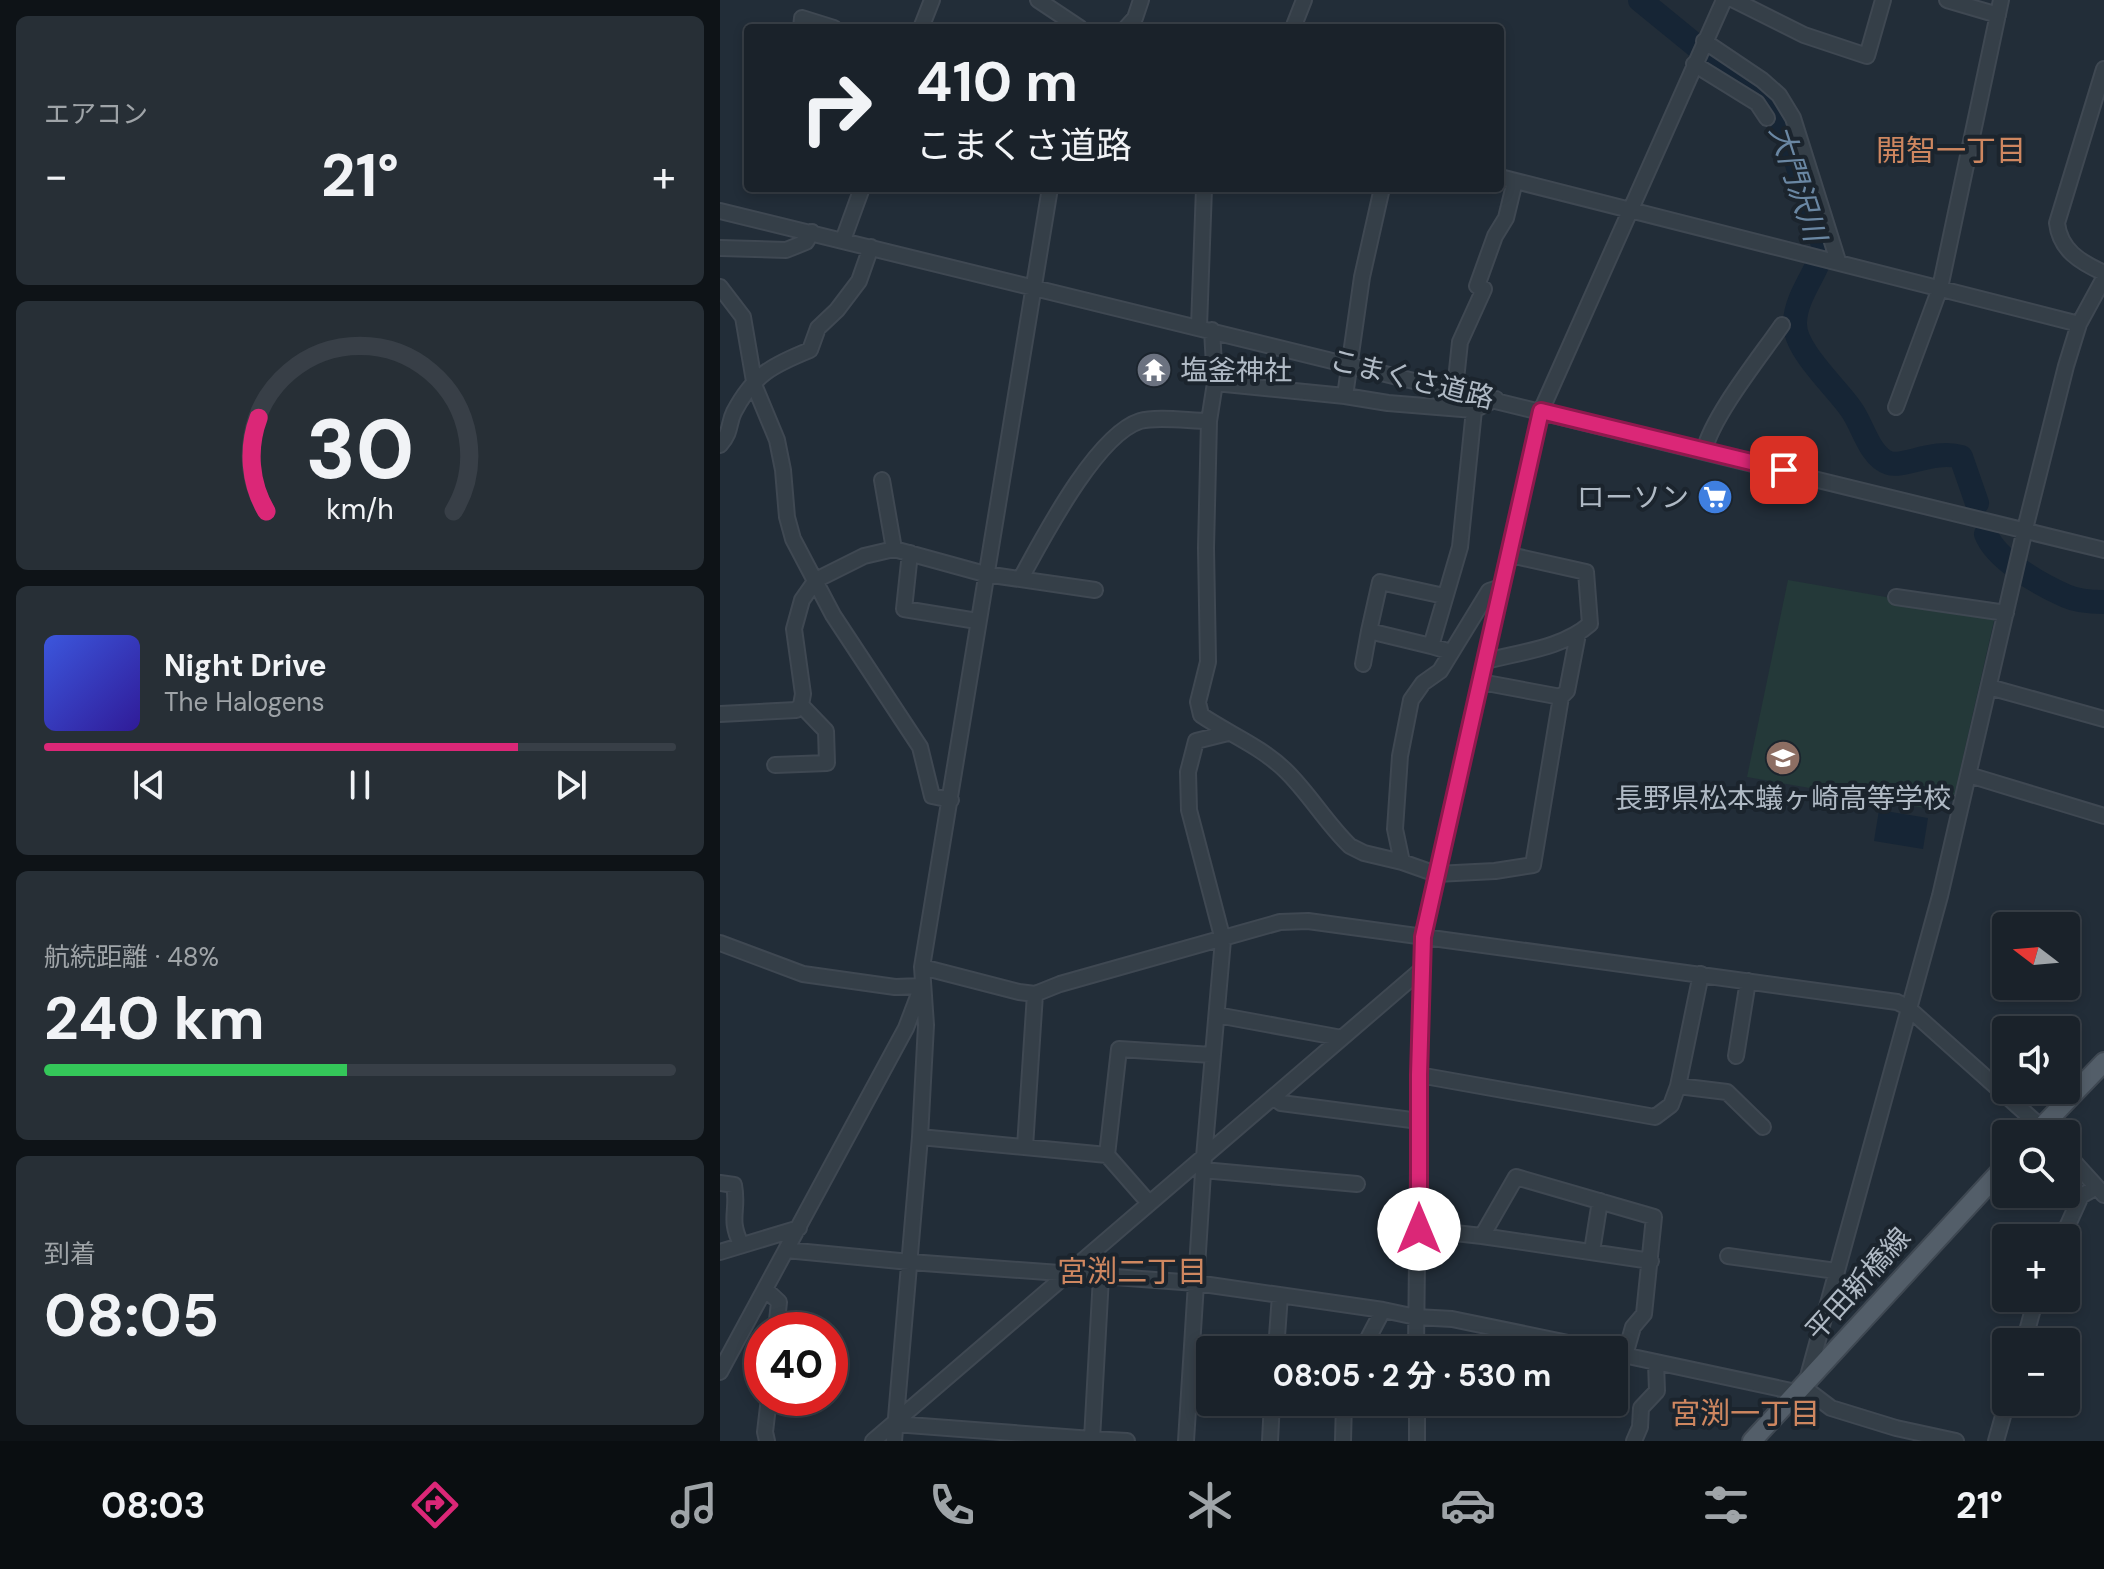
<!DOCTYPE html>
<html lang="ja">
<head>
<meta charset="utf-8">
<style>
	body { margin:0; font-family:"DM Sans","Noto Sans JP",sans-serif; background:#272f36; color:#f1f3f6; height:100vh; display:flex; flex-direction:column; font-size:30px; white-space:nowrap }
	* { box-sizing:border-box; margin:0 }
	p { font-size:26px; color:#9fa4a8 }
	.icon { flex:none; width:44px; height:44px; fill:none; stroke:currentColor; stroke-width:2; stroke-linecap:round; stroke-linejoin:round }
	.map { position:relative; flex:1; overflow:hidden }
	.details { display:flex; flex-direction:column; gap:16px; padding:16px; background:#0e1317; width:720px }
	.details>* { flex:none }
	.banner { position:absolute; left:24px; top:24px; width:760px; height:168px; border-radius:8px; box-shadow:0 4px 12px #0003,0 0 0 2px #383f47; background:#1a222a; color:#f1f3f6; overflow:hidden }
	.needle { width:52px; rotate:286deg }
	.fabs { position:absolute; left:1272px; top:912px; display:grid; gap:16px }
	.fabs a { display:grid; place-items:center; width:88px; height:88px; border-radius:8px; background:#1a222a; box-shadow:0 4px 12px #0003,0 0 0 2px #383f47; font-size:40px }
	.speed { position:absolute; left:24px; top:1312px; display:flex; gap:16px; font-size:40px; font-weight:700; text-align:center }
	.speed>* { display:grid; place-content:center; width:104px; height:104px; border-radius:50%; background:#1a222a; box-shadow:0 4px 12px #0003,0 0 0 2px #383f47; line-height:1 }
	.speed .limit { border:12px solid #d22; background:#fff; color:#111 }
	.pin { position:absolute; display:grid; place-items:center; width:68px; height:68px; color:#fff; margin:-34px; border-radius:16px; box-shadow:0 4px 12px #0006 }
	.me { position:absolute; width:88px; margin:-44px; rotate:0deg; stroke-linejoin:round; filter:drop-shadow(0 0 6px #0008) }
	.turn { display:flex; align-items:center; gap:28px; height:168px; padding:0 40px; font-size:36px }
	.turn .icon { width:104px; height:104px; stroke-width:2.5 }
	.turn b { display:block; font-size:56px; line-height:68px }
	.big { font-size:60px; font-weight:700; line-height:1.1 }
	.details .tile { flex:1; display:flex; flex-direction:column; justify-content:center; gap:12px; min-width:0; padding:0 28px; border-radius:12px; background:#272f36 }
	.details .dial { align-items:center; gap:0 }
	.dial svg { height:208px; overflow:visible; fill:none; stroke:#383f47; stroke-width:7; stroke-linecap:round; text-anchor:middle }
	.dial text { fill:#f1f3f6; stroke:none }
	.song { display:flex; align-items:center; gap:24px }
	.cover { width:96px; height:96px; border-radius:12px; background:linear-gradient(135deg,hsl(230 70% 55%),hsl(250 70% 35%)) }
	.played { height:8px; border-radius:4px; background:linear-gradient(90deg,#db2777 75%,#383f47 75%) }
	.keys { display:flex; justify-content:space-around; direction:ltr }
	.heat { display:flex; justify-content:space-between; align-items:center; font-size:44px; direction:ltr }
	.charge { height:12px; border-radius:6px; background:linear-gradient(90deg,#34c759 48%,#383f47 0) }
	.trip { position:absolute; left:476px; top:1336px; width:432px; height:80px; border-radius:8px; background:#1a222a; box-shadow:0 4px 12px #0003,0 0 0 2px #383f47; font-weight:700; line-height:80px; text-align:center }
	.menu { display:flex; height:128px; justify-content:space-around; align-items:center; background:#0a0e11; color:#9fa4a8 }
	.menu .icon { width:56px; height:56px }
	.menu .selected { color:#db2777 }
	.menu b { font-size:36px; color:#f1f3f6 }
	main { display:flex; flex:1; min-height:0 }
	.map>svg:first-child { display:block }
	.green { fill:#243939 }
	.water { fill:#162535 }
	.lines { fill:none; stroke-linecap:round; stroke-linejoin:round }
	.river { stroke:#162535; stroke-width:24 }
	.minor-casing { stroke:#3f4852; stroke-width:18 }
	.major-casing { stroke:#3f4852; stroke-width:22 }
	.minor { stroke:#353f48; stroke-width:14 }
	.major { stroke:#535e69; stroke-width:18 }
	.route-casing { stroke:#8e194d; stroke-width:20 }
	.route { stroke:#db2777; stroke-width:14 }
	.labels { text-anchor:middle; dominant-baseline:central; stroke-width:8; stroke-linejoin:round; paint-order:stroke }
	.poi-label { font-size:28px; fill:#b0bac5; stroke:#1b242d; text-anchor:start }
	.street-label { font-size:28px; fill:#b0bac5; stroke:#1b242d }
	.neighbourhood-label { font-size:30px; fill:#cf8760; stroke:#1b242d }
	.water-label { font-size:30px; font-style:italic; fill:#6a87a3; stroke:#1b242d }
</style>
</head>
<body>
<main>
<section class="details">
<div class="tile"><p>エアコン</p>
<div class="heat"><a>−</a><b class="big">21°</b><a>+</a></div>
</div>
<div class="tile dial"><svg viewBox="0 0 100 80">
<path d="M14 69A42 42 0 1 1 86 69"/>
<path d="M14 69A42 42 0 0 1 11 33" stroke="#db2777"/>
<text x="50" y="56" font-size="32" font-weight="700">30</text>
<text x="50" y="72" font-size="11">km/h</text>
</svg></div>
<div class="tile">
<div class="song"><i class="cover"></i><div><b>Night Drive</b><p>The Halogens</p></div></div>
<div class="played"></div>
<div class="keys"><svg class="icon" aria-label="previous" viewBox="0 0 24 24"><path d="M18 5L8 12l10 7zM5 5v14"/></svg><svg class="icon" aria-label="pause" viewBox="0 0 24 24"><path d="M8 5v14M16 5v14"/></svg><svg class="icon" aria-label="next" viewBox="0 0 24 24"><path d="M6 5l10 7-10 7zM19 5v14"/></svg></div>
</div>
<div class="tile"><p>航続距離 · 48%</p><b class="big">240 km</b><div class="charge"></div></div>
<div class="tile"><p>到着</p><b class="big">08:05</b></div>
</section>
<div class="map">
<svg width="1384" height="1441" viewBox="0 0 1384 1441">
	<rect width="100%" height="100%" fill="#222d38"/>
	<path class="green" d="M 1068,580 L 1275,616 L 1233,801 L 1212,796 L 1210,809 L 1027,777 Z"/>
	<path class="water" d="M 1159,810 L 1208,818 L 1203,849 L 1154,841 Z"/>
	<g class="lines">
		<path class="river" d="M 920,0 L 991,58 L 1046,97 L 1059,119 L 1074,155 L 1104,248 C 1097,273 1076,296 1075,322 C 1073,349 1116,387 1131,409 C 1143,425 1149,456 1169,463 C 1183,468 1215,449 1241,457 L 1257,503
			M 1266,534 C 1276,560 1321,585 1346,596 C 1357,601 1372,602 1384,602"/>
		<defs>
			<path id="minor" d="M 318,0 L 360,28
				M 1014,0 L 1084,35 L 1147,56 L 1163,0
				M 1227,0 L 1278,15
				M 81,28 L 82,18 L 114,28
				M 201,28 L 212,0
				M 406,28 L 415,18 L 421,0
				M 573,28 L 584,0
				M 984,41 L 1042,80 L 1059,95 L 1073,118 L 1118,261
				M 974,64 L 1037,103 L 1047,118
				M 1384,69 L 1337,223 C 1340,250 1360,262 1384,273
				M 780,177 L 1359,324
				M 0,211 L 1384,550
				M 123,240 L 142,188
				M 0,248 L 66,250 L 86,242 L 92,232
				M 0,287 L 23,317 L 35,387 L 57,440 L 63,470 L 67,517 L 73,539 L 113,615 L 200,747 L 212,796 L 231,800
				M 479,327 L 484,188
				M 492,330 L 495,383 L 489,421 L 486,548 L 488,662 L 478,702 L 481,715 C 509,734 540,746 565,770 C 589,793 606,823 630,846 L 644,853 L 682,862 L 716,874 L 775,871 L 813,865 L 841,697 L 847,691 L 858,634
				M 495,383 L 625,396 L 668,403 L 754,410 L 776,399
				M 735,389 L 740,342 L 764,289 L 757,286 L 775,236 L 786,218 L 795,181
				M 625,396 L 642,277 L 662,188
				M 1176,407 L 1220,288 L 1281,0
				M 0,445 C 12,431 8,424 14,412 C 34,374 53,365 90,350 L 98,328 L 117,310 L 139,281 L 151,247
				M 984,451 C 993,415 1040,357 1062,325
				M 162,480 L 174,549
				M 190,553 L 184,609 L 257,621
				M 301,578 C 323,538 376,435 420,421 C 437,416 470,421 489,421
				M 1176,597 L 1286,613
				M 711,646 L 649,631 L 660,582 L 724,596
				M 731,652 L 711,646 L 740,547 L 754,410
				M 766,661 C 800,652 843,648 870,624 L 866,572 L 790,555
				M 643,664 L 649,631
				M 761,682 L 841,697
				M 1269,687 L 1384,719
				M 0,714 L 76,710 L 81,705 L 83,694 L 74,629 L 82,600 L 96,580 L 144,556 L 174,549 L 265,574 L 375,590
				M 55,765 L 107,763 L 106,731 L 81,705
				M 1249,775 L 1384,816
				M 682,862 L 675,829 L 680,756 L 691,700 L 703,683 L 720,671 L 769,591 L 781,587
				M 0,943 L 83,974 L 175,987 L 202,986 L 186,1028 L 0,1372
				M 202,967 L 299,992 L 315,994 L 340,984 L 560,922 L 588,921 L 1177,1002 L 1187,1007 L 1329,1134
				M 497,1015 L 622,1038
				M 1016,1056 L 1028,981
				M 699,1075 L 935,1117 L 951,1105 L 958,1086 L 981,974
				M 958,1086 L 1007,1092 L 1043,1127
				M 553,1097 L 561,1103 L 699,1121
				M 200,1137 L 387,1155 L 429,1203
				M 305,1147 L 315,994
				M 1346,1153 L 1384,1195
				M 387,1155 L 399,1049 L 492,1055
				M 483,1170 L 637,1184
				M 0,1183 L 14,1185 C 19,1211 8,1218 21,1244
				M 699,1229 L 762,1236 L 796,1177 L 934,1217 L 924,1314 L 913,1327 L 905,1355
				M 762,1236 L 931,1261
				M 1342,1238 L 1361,1196 L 1377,1187
				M 66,1250 L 190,1262 L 476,1283 L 663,1310 L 696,1317 L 732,1319 L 882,1350
				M 872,1251 L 880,1201
				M 0,1252 L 79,1228
				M 1008,1256 L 1116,1271
				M 381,1277 L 372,1439 L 407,1441
				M 45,1289 L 59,1302 L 56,1330
				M 1304,1342 L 1316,1298
				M 556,1350 L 560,1295
				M 642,1350 L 663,1310
				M 696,1350 L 699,1075 L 703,937 L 821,411 L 1004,0
				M 894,1353 L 1076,1392
				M 1087,1380 L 1220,896 L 1305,529 L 1346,366 L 1359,324 L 1384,278
				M 1082,1386 L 1111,1408 L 1176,1428 L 1236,1441
				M 697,1402 L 697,1441
				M 175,1424 L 372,1439
				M 47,1441 L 45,1432 L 49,1398
				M 153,1441 L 701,970
				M 174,1441 L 200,1137 L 206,1025 L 202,967 L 330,188
				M 466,1441 L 484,1157 L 503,940 L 469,810 L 468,772 L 476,741 L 508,733
				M 550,1441 L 552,1402
				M 623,1441 L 624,1402
				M 914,1441 L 920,1427 L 921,1408 L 937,1391 L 936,1363
				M 1276,1441 L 1287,1402"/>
			<path id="major" d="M 1315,1134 L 1384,1062
				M 1032,1441 L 1286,1165"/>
		</defs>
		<use href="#minor" class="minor-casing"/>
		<use href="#major" class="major-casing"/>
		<use href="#minor" class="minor"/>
		<use href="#major" class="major"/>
	</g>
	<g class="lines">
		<defs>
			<path id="route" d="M 699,1229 L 699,1075 L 703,937 L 821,411 L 1064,470"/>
		</defs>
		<use href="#route" class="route-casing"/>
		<use href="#route" class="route"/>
	</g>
	<defs>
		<symbol id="temple-disc" viewBox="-11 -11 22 22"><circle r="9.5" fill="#6b7280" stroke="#1b242d"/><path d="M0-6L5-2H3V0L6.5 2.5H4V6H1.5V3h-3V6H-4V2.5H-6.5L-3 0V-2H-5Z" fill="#fff"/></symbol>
		<symbol id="supermarket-disc" viewBox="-11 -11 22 22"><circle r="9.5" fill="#3f7fe0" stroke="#1b242d"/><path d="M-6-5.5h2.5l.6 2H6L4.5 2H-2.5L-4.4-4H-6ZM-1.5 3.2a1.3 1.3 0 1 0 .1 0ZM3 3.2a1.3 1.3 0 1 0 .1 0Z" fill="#fff"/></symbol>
		<symbol id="school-disc" viewBox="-11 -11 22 22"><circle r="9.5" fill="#8d6e63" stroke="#1b242d"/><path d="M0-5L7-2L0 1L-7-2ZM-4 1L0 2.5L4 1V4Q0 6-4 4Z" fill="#fff"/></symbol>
	</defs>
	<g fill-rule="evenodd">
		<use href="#temple-disc" x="414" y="350" width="40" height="40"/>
		<use href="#supermarket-disc" x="975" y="477" width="40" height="40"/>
		<use href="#school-disc" x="1043" y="738" width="40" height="40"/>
	</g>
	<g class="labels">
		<g class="poi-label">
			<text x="460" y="370">塩釜神社</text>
			<text x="969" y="497" text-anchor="end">ローソン</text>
			<text x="1063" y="798" text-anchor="middle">長野県松本蟻ヶ崎高等学校</text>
		</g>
		<g class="street-label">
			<text transform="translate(692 379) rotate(14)">こまくさ道路</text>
			<text transform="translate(1138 1284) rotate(-48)">平田新橋線</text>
		</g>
		<g class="neighbourhood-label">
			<text x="1231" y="150">開智一丁目</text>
			<text x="412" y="1271">宮渕二丁目</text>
			<text x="1025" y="1413">宮渕一丁目</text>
		</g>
		<g class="water-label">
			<text transform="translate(1078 183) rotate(72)">大門沢川</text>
		</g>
	</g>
</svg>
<div class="fabs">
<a><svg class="needle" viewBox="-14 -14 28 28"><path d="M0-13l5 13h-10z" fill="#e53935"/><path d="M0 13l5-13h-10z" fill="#9fa4a8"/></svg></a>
<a><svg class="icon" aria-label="sound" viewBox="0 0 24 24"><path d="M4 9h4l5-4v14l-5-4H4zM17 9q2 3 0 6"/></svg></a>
<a><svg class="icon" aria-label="search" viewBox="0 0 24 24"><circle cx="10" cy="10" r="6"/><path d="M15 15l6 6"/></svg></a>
<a>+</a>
<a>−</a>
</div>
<div class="speed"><div class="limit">40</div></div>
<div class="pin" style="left:1064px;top:470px;background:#d93025"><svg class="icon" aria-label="arrive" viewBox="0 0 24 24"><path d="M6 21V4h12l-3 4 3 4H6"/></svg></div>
<svg class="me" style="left:699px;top:1229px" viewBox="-20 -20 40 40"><circle r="19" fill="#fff"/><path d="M0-13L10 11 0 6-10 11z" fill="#db2777"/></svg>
<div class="trip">08:05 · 2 分 · 530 m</div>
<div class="banner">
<div class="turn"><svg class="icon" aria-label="right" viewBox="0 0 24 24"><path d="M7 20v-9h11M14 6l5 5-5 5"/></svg><div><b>410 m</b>こまくさ道路</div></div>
</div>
</div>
</main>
<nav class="menu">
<b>08:03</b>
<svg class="icon selected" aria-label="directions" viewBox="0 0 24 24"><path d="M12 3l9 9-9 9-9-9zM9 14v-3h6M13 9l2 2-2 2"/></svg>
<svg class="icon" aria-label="music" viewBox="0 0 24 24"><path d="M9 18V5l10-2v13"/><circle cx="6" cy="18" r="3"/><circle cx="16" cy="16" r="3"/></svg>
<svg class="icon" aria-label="phone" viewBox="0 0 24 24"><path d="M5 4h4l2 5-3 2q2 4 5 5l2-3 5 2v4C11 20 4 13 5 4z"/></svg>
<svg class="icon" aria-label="climate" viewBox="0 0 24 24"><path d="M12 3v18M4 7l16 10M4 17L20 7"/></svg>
<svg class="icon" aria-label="car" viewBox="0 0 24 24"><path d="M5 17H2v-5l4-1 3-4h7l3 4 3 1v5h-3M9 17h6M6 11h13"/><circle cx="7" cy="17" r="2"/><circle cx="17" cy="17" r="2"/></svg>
<svg class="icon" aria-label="filters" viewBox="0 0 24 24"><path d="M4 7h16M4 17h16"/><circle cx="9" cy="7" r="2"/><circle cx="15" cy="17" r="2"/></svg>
<b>21°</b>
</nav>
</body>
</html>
